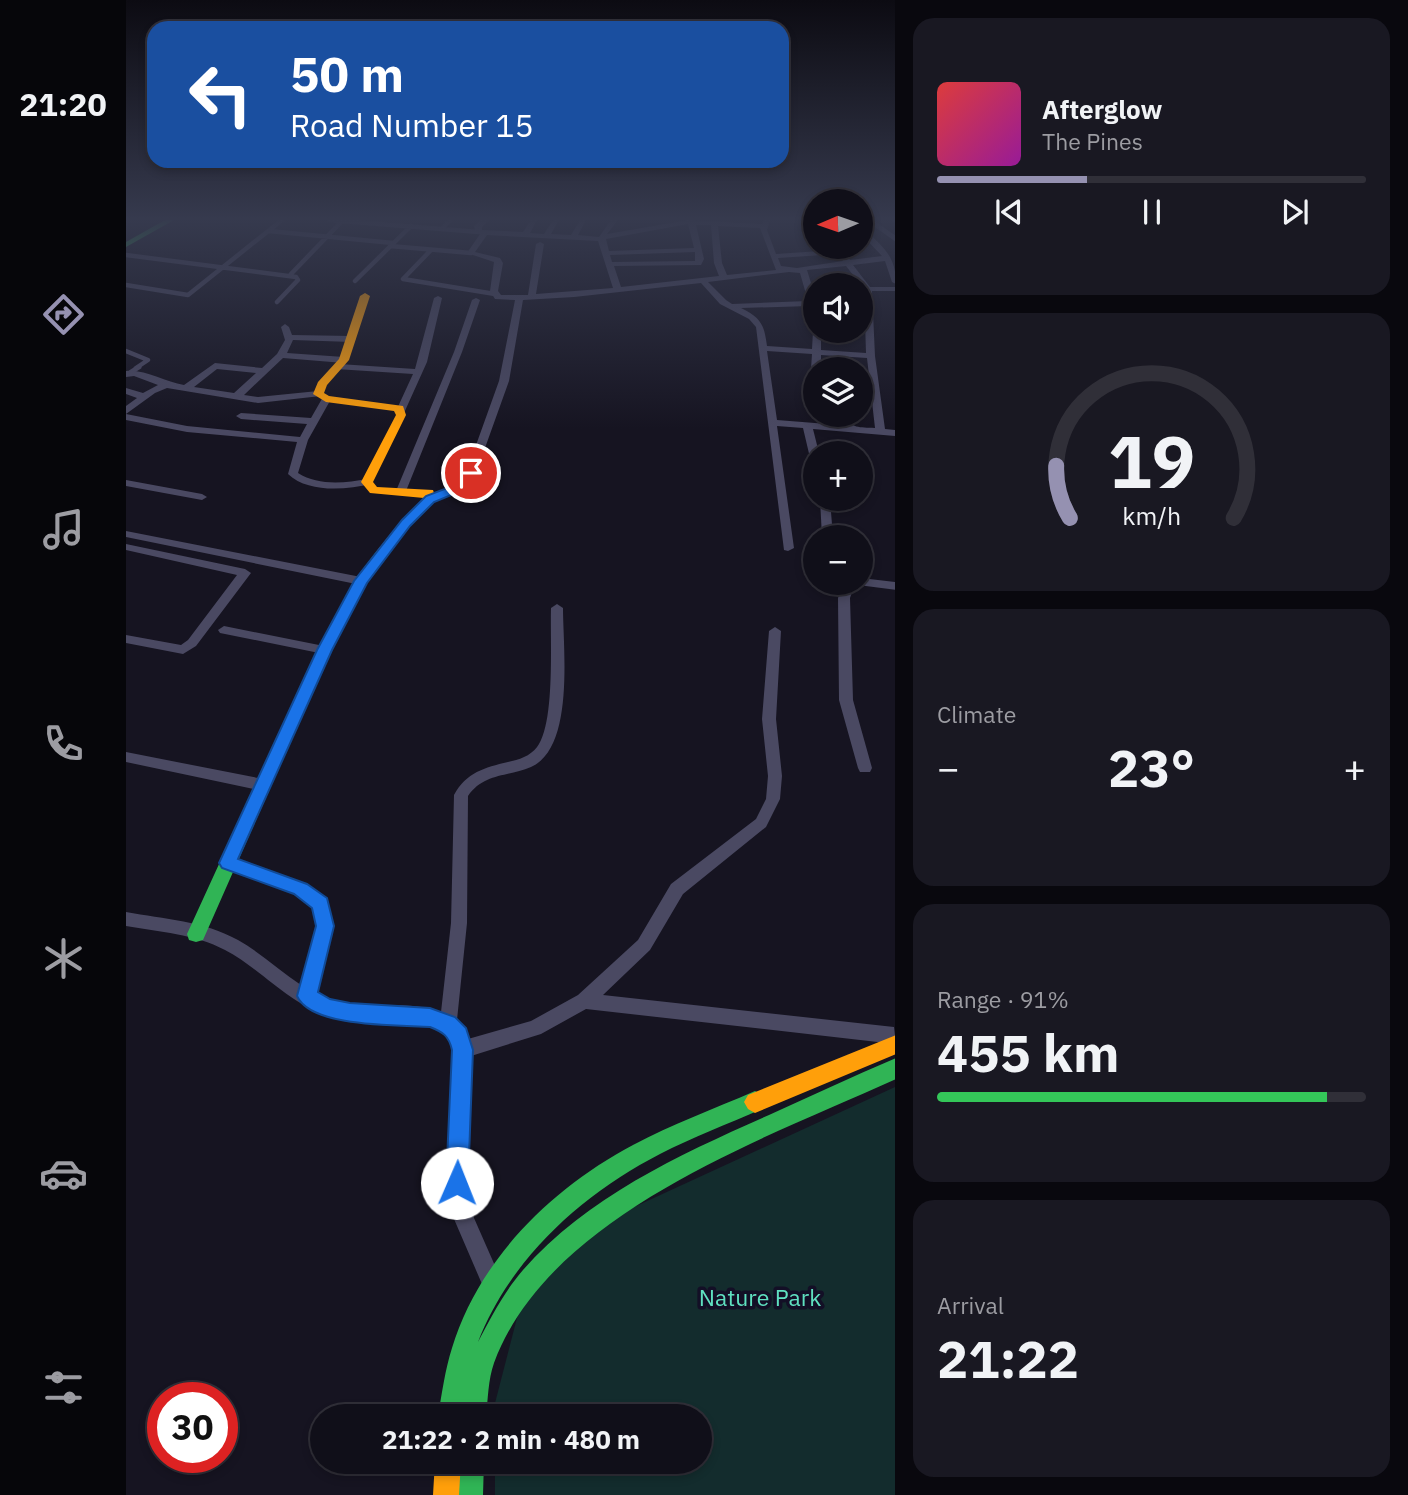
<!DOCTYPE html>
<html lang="en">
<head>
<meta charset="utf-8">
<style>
	body { margin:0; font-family:"IBM Plex Sans",sans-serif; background:#191822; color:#f1f3f6; height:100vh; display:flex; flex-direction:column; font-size:26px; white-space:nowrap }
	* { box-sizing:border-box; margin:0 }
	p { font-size:23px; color:#9c9ca2 }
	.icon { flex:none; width:38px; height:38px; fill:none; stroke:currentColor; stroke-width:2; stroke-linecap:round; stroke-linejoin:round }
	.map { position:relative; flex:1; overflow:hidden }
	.panel { display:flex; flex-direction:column; gap:18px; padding:18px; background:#09080e; width:513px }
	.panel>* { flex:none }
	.guide { position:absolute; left:21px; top:21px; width:642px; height:147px; border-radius:21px; box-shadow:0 4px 10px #0003,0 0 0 2px #302f38; background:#1a4fa0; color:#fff; overflow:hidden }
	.needle { width:46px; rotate:268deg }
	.fabs { position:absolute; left:677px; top:189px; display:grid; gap:14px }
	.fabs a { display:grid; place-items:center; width:70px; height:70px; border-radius:50%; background:#100f19; box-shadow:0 4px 10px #0003,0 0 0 2px #302f38; font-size:35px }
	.speed { position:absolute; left:21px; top:1382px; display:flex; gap:14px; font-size:35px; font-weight:700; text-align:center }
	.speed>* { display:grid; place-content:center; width:91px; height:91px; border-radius:50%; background:#100f19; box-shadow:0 4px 10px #0003,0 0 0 2px #302f38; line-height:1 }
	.speed .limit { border:10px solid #d22; background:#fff; color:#111 }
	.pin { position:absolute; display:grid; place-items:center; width:60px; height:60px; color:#fff; margin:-30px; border:4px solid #fff; border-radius:50%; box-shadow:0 2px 7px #0007 }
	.me { position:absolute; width:77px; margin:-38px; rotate:1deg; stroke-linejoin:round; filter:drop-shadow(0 0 5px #0008) }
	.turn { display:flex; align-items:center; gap:24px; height:147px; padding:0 28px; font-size:32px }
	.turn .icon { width:91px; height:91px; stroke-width:2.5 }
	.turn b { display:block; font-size:49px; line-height:60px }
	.big { font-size:52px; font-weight:700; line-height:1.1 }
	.panel .tile { flex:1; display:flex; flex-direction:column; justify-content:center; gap:10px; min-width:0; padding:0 24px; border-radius:21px; background:#191822 }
	.panel .dial { align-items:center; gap:0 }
	.dial svg { height:182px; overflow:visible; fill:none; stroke:#302f38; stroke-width:7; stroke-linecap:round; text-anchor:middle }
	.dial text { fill:#f1f3f6; stroke:none }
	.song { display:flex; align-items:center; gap:21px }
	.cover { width:84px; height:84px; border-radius:10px; background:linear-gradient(135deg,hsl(0 70% 55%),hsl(300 70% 35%)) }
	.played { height:7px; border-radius:4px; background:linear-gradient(90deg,#9591b1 35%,#302f38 35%) }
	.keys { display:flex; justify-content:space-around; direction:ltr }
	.heat { display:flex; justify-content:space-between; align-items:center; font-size:38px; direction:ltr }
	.charge { height:10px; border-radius:5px; background:linear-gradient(90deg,#34c759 91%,#302f38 0) }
	.trip { position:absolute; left:184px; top:1404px; width:402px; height:70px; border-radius:35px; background:#100f19; box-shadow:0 4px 10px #0003,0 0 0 2px #302f38; font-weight:700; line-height:70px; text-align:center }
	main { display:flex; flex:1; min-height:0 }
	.tab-bar { display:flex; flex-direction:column; width:126px; justify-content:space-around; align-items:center; background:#06060a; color:#9c9ca2 }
	.tab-bar .icon { width:49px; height:49px }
	.tab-bar .on { color:#9591b1 }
	.tab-bar b { font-size:32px; color:#f1f3f6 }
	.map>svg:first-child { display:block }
	.green { fill:#132c2d }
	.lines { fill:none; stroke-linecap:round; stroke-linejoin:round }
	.lane-far1 { stroke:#4a4962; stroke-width:4.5 }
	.lane { stroke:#4a4962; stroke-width:5 }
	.street { fill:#4a4962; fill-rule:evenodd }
	.fast { fill:#30b455; fill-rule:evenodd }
	.slow { fill:#ff9f0a; fill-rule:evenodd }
	.route { fill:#1a73e8; stroke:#114b97; stroke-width:2 }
	.labels { text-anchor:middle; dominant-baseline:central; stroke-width:7; stroke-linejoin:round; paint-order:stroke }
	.near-park-label { font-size:23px; fill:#5fe0c0; stroke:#130f26 }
</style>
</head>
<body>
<main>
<nav class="tab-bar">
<b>21:20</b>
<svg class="icon on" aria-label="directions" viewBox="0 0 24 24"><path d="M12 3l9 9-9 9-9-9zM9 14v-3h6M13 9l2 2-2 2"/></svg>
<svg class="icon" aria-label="music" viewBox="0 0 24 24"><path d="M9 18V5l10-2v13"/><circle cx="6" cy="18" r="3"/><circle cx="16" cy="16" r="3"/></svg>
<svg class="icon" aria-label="phone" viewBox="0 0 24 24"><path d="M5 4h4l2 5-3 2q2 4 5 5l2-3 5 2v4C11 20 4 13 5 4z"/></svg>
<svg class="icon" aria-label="climate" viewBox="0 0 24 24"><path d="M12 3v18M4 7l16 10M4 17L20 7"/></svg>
<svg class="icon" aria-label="car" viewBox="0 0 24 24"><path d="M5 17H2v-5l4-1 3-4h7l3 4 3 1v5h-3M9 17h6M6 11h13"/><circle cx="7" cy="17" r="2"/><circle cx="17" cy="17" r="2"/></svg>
<svg class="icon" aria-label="filters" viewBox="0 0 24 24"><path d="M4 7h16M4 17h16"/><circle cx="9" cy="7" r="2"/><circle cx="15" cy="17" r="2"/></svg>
</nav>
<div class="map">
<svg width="770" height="1495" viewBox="0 0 770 1495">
	<rect width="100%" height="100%" fill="#161421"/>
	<path class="green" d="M 769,1087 L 769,1495 L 369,1495 L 369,1461 L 574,1461 L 574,1416 L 368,1416 L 368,1407 L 392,1314 L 443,1237 Z"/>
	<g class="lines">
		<path class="lane-far1" d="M 203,220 L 353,232
			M 316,229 L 324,220
			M 143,231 L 267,243
			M 264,246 L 345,253
			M 305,250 L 277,279 L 369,294
			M 0,255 L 170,277 L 172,280 L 151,302
			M 165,274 L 216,221
			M 229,281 L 285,226
			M 0,285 L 62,295 L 156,220
			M 0,351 L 22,360 L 10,368"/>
		<path class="lane" d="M 5,372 L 13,367"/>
		<path class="street" d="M 355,220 L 363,220 L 356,227 L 356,230 L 397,232 L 405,220 L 411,220 L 404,233 L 418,234 L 427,220 L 433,220 L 425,234 L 445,235 L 454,220 L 460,220 L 452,235 L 473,237 L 485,220 L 492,220 L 481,234 L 562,220 L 636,224 L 638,220 L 644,220 L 641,230 L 650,254 L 709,250 L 706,247 L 714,247 L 724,260 L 756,256 L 735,234 L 735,228 L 738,228 C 757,248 770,255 770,284 L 766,282 L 759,261 L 727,265 L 744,287 L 770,287 L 770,291 L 746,291 L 749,356 L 759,429 L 770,430 L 770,436 L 687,429 L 693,453 L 690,453 L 690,465 L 685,462 L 677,428 L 651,426 L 668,548 L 662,551 L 658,550 L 630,327 L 623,319 L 594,304 L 575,283 L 448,297 L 397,300 L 383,381 L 350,473 L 340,488 L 308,501 L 300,501 L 300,497 L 332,484 L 340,473 L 373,381 L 389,300 L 369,299 L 364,291 L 368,262 L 341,253 L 354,234 L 349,232 L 348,226 ZM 562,224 L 568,248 L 483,251 L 480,239 ZM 570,225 L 585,225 L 588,263 L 593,276 L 495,287 L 488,266 L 575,265 L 578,259 ZM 592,226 L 634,228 L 650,270 L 601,275 L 596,263 ZM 361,235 L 472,241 L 487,288 L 410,294 L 418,244 L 414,242 L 410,244 L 402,295 L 375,295 L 372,291 L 377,263 L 374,258 L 349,252 ZM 569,252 L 569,261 L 486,262 L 484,255 ZM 712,254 L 717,261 L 671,268 L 655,266 L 652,258 ZM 720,266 L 738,289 L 740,353 L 695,350 L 695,331 L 690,331 L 690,329 L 687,331 L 686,349 L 641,346 C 638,324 635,318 615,308 L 683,306 L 686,314 L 690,316 L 690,299 L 681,270 ZM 663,272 L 674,273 L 682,301 L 606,304 L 600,300 L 582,282 ZM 641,351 L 686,354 L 685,369 L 690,372 L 690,369 L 695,369 L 695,355 L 741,358 L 749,428 C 733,427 726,429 717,415 L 707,415 L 714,425 L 651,420 Z
			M 681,220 L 689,220 L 690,227 Z
			M 739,220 L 747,220 L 770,236 L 770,242 Z
			M 764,220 L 770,220 L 770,223 Z
			M 312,296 L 316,298 L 301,362 L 278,413 L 270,411 L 287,374 L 210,369 L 210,365 L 213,364 L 289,369 L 308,298 Z
			M 350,298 L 354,300 L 336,352 L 280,491 L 279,493 L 271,493 L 270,491 L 328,352 L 346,300 Z
			M 159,324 L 163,327 L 166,335 L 226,336 L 230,339 L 226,342 L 167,340 L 161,353 L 218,357 L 222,360 L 218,363 L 157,358 L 118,395 L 132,397 L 192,391 L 197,394 L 195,396 L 132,403 L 41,388 L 29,393 L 0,414 L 0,406 L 11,398 L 0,394 L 0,388 L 17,393 L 32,385 L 8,376 L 0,377 L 0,371 C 19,369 39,382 58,385 L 89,363 L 136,368 L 151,354 L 159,340 L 155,327 ZM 91,369 L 130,373 L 108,393 L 68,387 Z
			M 197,397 L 205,399 L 182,440 L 172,473 C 192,486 219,483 241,479 L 245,480 L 245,484 C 219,490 182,493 162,474 L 171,442 L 61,432 L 0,420 L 0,414 L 61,426 L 174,437 L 181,424 L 115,419 L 110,416 L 115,413 L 185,418 Z
			M 0,480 L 76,494 L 81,497 L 76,500 L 0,486 Z
			M 694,499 L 704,499 L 707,537 L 696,537 Z
			M 0,531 L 235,577 L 241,581 L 235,585 L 0,537 Z
			M 0,544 L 119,569 L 125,573 L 70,646 L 57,654 L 0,643 L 0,635 L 55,645 L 62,640 L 111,575 L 0,550 Z
			M 735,578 L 770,582 L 770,590 L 732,585 L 728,586 L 724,598 L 727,700 L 746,768 L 744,772 L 734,772 L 732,768 L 713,700 L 712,598 L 718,583 L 735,583 Z
			M 431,604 L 437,608 C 437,648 449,748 405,767 C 381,777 358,773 342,796 L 341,923 L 331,1020 L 342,1039 L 405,1021 L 452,995 L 512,940 L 545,884 L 630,819 L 640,799 L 642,776 L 636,719 L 643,631 L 649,627 L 655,631 L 650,719 L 656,776 L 654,799 L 640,827 L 557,894 L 524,950 L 477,995 L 768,1027 L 770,1044 L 460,1009 L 415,1034 L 345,1056 L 341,1183 L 348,1218 L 377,1284 L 373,1291 L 366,1295 L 359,1291 L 328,1219 L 321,1183 L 327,1050 C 326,1043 324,1036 318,1031 C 299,1016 234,1024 207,1017 C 164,1006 137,970 99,950 C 69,934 33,932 0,926 L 0,912 C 38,919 78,921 112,940 C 135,953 154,971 175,985 L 191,926 L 188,908 L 169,894 L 97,868 L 94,863 L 97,858 L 102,857 L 181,884 L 201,899 L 207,926 L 190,994 C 229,1014 275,997 315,1012 L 325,923 L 328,795 C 341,771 361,767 386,761 C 397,759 408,753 413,744 C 429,717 424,640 425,608 Z
			M 98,626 L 198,646 L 204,650 L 198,654 L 94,633 L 92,630 Z
			M 0,752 L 137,779 L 142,781 L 144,785 L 142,789 L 137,791 L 0,762 Z"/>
		<path class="fast" d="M 39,220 L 48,220 L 0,247 L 0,242 Z
			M 255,551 L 261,555 L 241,582 L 205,650 L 77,940 L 70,942 L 63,940 L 61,934 L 191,650 L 228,581 L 250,552 Z
			M 770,1058 L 770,1079 C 636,1140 423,1214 368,1363 C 362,1380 362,1399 360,1416 L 312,1416 C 316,1393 319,1370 326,1348 C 353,1259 426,1188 507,1145 C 546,1124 588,1109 629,1091 L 636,1095 L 640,1102 L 636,1109 C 602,1124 567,1137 534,1154 C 456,1194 384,1259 352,1342 C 365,1317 378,1292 397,1270 C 462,1196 555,1154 643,1115 C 685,1096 727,1076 770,1058 Z
			M 332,1461 L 358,1461 L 357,1495 L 331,1495 Z"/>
		<path class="slow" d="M 239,293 L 244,296 L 223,360 L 201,385 L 198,393 L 203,396 L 277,406 L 280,415 L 247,482 L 251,487 L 307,490 L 310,499 L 284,526 L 260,558 L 250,558 L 250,552 L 276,520 L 298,498 L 244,493 L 235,482 L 270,415 L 268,411 L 200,402 L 187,394 L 192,382 L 213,359 L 234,296 Z
			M 770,1035 L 770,1054 L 629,1113 L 622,1109 L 618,1102 L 622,1095 Z
			M 309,1461 L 335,1461 L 333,1495 L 307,1495 Z"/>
	</g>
	<linearGradient id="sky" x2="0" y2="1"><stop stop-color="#0c0b12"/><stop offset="0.51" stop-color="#363a4e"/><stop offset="1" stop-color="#363a4e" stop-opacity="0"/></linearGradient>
	<rect width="770" height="429" fill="url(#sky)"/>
	<path class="route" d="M 341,471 L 351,473 L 340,489 L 308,502 L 284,526 L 241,583 L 206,650 L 112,859 L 181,884 L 201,898 L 208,926 L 192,992 L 204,999 L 224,1003 L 304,1008 L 329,1017 L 340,1028 L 347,1050 L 342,1183 L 339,1191 L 331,1194 L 323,1191 L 320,1183 L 326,1050 C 323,1036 317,1032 304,1027 C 274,1025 185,1028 171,996 L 190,926 L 186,908 L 168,894 L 96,868 L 93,863 L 191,650 L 228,581 L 276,520 L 300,496 L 332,484 Z"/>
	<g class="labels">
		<g class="near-park-label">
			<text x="634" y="1297">Nature Park</text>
		</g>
	</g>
</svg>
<div class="fabs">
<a><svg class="needle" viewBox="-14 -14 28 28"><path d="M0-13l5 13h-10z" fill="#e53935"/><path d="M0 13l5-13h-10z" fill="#9c9ca2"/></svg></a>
<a><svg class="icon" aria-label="sound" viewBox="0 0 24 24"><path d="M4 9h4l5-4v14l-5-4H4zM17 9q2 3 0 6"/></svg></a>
<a><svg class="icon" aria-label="layers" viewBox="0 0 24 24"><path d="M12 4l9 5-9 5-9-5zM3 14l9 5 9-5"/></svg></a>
<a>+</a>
<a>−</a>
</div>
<div class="speed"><div class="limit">30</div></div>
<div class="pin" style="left:345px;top:473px;background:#d93025"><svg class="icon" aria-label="arrive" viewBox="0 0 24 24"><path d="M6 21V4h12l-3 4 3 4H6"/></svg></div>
<svg class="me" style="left:331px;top:1183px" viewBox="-20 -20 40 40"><circle r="19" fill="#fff"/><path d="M0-13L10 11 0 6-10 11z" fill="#1a73e8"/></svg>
<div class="trip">21:22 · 2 min · 480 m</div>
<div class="guide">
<div class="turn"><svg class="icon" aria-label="left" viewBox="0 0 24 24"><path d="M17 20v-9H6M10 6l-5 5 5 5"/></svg><div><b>50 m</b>Road Number 15</div></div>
</div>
</div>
<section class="panel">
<div class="tile">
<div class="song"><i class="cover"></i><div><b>Afterglow</b><p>The Pines</p></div></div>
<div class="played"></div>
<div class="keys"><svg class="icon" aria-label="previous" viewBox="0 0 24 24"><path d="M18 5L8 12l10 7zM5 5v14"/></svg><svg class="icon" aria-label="pause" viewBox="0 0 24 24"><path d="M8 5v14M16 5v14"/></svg><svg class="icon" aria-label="next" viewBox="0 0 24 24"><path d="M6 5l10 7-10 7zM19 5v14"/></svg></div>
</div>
<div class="tile dial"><svg viewBox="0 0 100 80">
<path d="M14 69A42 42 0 1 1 86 69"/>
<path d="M14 69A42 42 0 0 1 8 46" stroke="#9591b1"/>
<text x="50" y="56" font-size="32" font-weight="700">19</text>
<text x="50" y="72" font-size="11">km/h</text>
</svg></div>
<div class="tile"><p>Climate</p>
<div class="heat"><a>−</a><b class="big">23°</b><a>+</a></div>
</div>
<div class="tile"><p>Range · 91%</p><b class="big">455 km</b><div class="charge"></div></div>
<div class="tile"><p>Arrival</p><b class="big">21:22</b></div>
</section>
</main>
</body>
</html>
